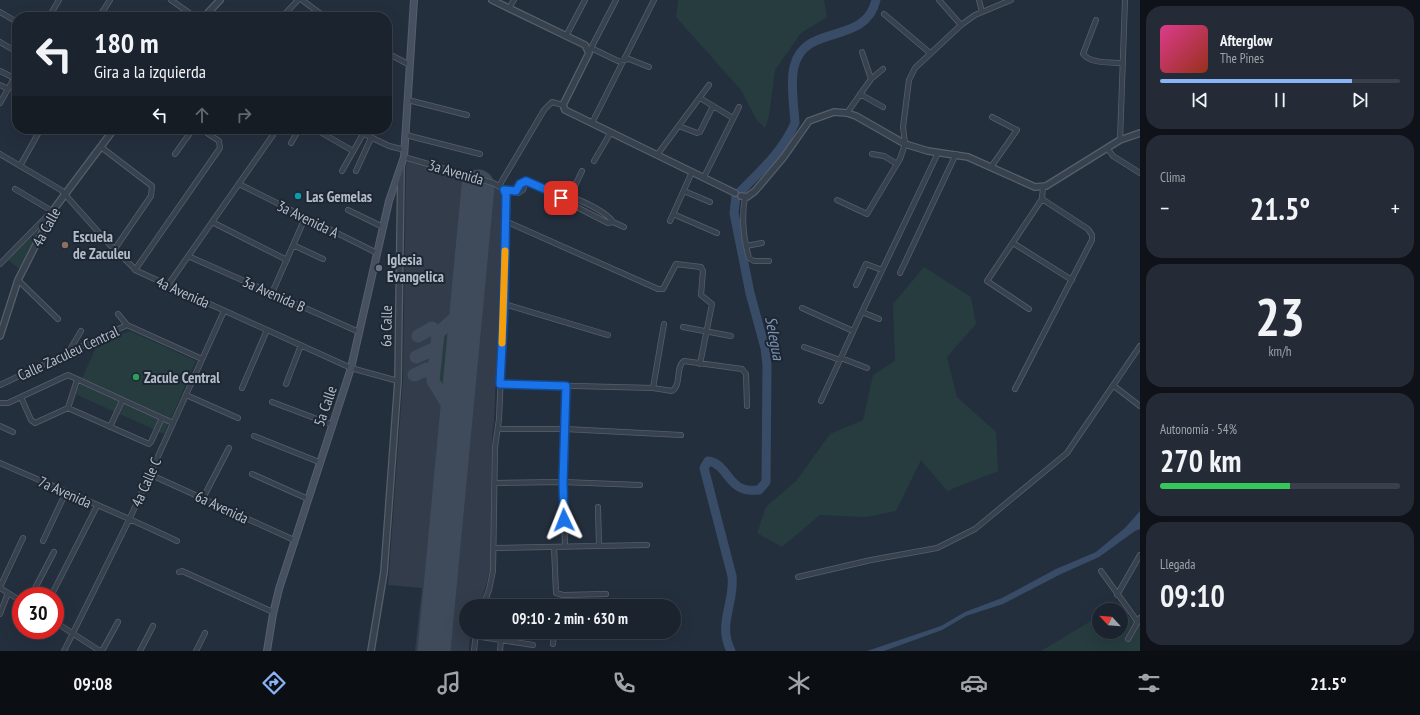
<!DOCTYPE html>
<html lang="es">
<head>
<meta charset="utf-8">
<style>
	body { margin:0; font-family:"PT Sans Narrow",sans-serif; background:#242b36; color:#f1f3f6; height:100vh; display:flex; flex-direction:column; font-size:15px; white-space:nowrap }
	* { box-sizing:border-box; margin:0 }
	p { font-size:13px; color:#a0a4aa }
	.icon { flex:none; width:22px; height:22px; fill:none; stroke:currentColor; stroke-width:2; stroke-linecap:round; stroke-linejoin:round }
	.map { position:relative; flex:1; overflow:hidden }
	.side { display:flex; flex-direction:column; gap:6px; padding:6px; background:#0f1319; width:280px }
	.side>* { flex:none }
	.hud { position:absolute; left:12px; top:12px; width:380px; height:122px; border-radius:16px; box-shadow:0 4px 16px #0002,0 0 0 1px #39404a; background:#1b232e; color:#f1f3f6; overflow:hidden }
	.needle { width:26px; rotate:296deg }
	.controls { position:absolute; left:1092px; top:603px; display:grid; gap:8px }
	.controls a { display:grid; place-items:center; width:36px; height:36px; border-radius:50%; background:#1b232e; box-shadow:0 4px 16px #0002,0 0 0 1px #39404a; font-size:20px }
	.speed { position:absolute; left:12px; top:587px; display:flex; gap:8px; font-size:20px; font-weight:700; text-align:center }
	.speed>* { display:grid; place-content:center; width:52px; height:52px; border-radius:50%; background:#1b232e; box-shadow:0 4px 16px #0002,0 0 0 1px #39404a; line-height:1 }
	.speed .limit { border:6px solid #d22; background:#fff; color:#111 }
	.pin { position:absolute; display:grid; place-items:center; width:34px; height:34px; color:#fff; margin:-17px; border-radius:8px; box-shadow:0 2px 6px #0006 }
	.me { position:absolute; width:44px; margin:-22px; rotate:358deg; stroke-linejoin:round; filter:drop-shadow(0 0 3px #0008) }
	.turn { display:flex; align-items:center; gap:14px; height:84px; padding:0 16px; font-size:18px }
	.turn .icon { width:52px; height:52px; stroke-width:2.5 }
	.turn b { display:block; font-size:28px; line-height:34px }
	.lanes { display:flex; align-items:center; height:38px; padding:0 16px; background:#0003; justify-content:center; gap:20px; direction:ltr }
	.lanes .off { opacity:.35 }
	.big { font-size:30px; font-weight:600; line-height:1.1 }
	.side .tile { flex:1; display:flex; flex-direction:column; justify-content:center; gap:6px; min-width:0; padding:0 14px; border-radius:16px; background:#242b36 }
	.side .dial { align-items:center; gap:0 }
	.dial b { font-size:52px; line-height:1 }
	.song { display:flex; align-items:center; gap:12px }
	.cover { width:48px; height:48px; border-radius:6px; background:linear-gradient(135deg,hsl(330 70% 55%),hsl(10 70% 35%)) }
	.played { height:4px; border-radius:2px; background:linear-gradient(90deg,#8ab4f8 80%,#39404a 80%) }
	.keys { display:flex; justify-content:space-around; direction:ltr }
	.heat { display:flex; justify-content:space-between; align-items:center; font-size:22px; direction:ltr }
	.charge { height:6px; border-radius:3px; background:linear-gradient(90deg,#34c759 54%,#39404a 0) }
	.trip { position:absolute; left:459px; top:599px; width:222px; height:40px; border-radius:20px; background:#1b232e; box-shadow:0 4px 16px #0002,0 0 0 1px #39404a; font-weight:600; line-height:40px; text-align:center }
	.dock { display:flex; height:64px; justify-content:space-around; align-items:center; background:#0b0e12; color:#a0a4aa }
	.dock .icon { width:28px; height:28px }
	.dock .selected { color:#8ab4f8 }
	.dock b { font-size:18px; color:#f1f3f6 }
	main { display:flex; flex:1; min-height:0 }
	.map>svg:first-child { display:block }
	.airport { fill:#323c4b }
	.green { fill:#263c3f }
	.water { fill:#394c67 }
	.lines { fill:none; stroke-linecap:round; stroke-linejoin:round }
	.river { stroke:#394c67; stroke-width:9 }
	.taxiway { stroke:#3f4a5a; stroke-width:13 }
	.runway { stroke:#3f4a5a; stroke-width:33 }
	.minor-casing { stroke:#565f6c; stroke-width:6 }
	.tertiary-casing { stroke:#565f6c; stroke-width:8 }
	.secondary-casing { stroke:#565f6c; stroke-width:8 }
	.minor { stroke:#38414e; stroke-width:4.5 }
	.tertiary { stroke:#38414e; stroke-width:5.5 }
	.secondary { stroke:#465061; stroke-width:6 }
	.route-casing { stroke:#114b97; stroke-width:10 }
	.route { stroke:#1a73e8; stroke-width:7 }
	.slow { stroke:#f59e0b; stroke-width:7 }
	.culture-dot { fill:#0f9aa8; stroke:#1d2633; stroke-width:1.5 }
	.education-dot { fill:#8d6e63; stroke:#1d2633; stroke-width:1.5 }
	.worship-dot { fill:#6b7280; stroke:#1d2633; stroke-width:1.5 }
	.leisure-dot { fill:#2e9e5b; stroke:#1d2633; stroke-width:1.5 }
	.labels { text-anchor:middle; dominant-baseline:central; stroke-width:4; stroke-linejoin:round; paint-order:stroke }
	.street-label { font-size:15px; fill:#b4bcc9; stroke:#1d2633 }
	.poi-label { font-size:15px; font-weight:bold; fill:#b4bcc9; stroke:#1d2633; text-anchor:start }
	.water-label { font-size:16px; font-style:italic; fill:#7c92b1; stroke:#1d2633 }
</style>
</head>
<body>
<main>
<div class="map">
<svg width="1140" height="651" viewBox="0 0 1140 651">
	<rect width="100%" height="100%" fill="#242f3e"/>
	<path class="airport" d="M 409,160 L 499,187 L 504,193 L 494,422 L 492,438 L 491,568 L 480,606 L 466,606 L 466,632 L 470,632 L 469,651 L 415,651 L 422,588 L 388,585 L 403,380 L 406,165 Z"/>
	<path class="green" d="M 678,0 L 824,0 L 827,17 L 801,33 L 775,70 L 769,116 L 765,128 L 756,119 L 741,90 L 676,17 Z
		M 41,224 L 21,270 L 5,258 Z
		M 924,267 L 971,297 L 976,324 L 947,357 L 957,397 L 996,432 L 998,471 L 947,491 L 921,460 L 896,511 L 866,517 L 820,515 L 782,547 L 757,533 L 766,507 L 796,481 L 830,434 L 863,420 L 873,375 L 895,361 L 893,304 Z
		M 458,324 L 459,326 L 452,395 C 429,396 441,340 449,329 Z
		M 130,331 L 196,361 L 164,434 L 75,394 L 98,343 Z
		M 1121,611 L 1140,624 L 1140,651 L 1041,651 L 1099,616 L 1099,632 L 1121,632 Z"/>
	<path class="water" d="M 1140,511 L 1140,529 L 1135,531 L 1099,557 L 1061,574 L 1003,604 L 966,616 L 942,630 L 884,651 L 867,651 L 941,626 L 965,612 L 1002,598 L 1056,569 L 1096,552 L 1125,528 Z"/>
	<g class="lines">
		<path class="river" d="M 731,651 C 717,623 735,604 732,576 L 704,468 L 708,461 C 730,464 726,494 759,490 L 766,482 L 767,365 L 765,348 L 750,293 L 734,213 L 736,196 C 758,173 782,153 795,123 C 794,107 790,82 794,67 C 804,22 865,47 876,0"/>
		<path class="taxiway" d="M 418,336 L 432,328 L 438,333
			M 416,357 L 431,350 L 435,354
			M 414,375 L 427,369 L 433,376
			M 456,418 L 433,381 L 438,333 L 466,308"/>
		<path class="runway" d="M 434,651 L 478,186"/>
		<defs>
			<path id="minor" d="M 171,0 L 195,17
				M 302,0 L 325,17
				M 939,0 L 961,25
				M 979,0 L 982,12
				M 509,8 L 514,0
				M 0,12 L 17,22
				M 884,14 L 930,53
				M 49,17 L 59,0
				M 99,17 L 110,0
				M 282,17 L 298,0
				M 1096,20 L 1083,54 C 1091,64 1110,62 1122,63
				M 566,36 L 585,0
				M 0,42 L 17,52
				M 591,48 L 618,61 L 629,59 L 649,67
				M 590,50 L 616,0
				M 862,52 L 871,79
				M 387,53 L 410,65
				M 0,71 L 14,78
				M 0,85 L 8,89
				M 860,94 L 883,107
				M 700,98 L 733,118
				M 408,100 L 467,115
				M 0,103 L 17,73
				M 847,113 L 871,79 L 883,69
				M 592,123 L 654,0
				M 679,126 L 697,133 L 700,132 L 713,106
				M 315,129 L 353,151
				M 354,129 L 389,146 L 405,150
				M 406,135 L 480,154
				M 1120,140 L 1125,0
				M 291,143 L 299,129
				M 101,147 L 152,186 L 151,196 L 114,250
				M 1107,148 L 1113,156 L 1140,173
				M 0,154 L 61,190 L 110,245 L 137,271 L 351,368 L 398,381
				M 175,154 L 193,129
				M 872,154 L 884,156 L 897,164
				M 657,155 L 709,85
				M 404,157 L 493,183 L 504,189 L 506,195 L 504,304 L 499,419 L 495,447 L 493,571 L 489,590 L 483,606
				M 594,161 L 611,132
				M 20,166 L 39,132
				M 991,167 L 1017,130 L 992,117
				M 342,171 L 363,134
				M 356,171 L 371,138
				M 704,177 L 739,107
				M 239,184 L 377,253
				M 499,186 L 544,110 L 552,102 L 563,105
				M 15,189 L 52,211
				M 504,189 L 516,191 L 520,184 L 526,181 L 556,194 L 561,199 L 608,223 L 613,222 L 624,227
				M 516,191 L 518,193 L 523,190 L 526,181
				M 684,191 L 710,202
				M 556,194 C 569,193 606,211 613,222
				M 570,196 L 582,171
				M 745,197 C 741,219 743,237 749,258 L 754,261 L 769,261
				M 837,200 L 867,214 L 900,159 L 905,144 L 903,127 L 909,80 L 915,68 L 961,25 L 975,15 L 1011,0
				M 348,210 L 383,227
				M 673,214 L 717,233
				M 505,221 L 658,289 L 663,289 L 676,264 L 701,267 L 703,271 L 701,295 L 712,304 L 700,364
				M 670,221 L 692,172
				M 212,222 L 287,260
				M 1013,243 L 1072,280
				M 293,245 L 323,259
				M 746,246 L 762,243
				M 188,256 L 359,332
				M 0,264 L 52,211
				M 135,270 L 220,148 L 219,141 L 201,129
				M 900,273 L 956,154
				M 18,280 L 58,319
				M 168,285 L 273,135 L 268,129
				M 856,285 L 866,264 L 882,270
				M 272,293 L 305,218
				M 504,304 L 608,335
				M 802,308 L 853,331
				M 1029,309 L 987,281 L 1042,199 L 1043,187
				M 862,312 L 879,319
				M 118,314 L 127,325
				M 683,327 L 731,336
				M 804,347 L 840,360
				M 68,353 L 81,331
				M 841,358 L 867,368
				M 286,384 L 301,345
				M 500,384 L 653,388 L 672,391 C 682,385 675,367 684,361 L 742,369 L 746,374 L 747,406
				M 0,385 L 127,325 L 202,359
				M 1114,386 L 1140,406
				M 242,388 L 267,330
				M 653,388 L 664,324
				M 1015,389 L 1092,240 L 1092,235 L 1088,229 L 1042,199
				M 186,395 L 238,418
				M 821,401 L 862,312 L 938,153
				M 272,402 L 333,425
				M 0,403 L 8,403 L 68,375 L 162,418 L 151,442 L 149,444 L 68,408 L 35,423 L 31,420 L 21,397
				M 68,408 L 77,380
				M 162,418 L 173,423
				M 0,426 L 13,432
				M 110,427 L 122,401
				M 498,429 L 565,429 L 681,435
				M 254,436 L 319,462
				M 0,463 C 59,489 119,513 177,541
				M 149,474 L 294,540
				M 252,474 L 308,499
				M 495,483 L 563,482 L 640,485
				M 203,498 L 229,448
				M 598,507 L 599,546
				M 43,541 L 66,492
				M 554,547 L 556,593 L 563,595 L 606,594
				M 565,547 L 563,482 L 566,386
				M 494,548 L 647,545
				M 1101,571 L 1138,622
				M 179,572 L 182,571 L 273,612
				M 798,577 L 871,560 L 937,548 L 975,529 L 1067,453 L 1140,346
				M 0,587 L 23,538
				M 0,588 L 21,601
				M 1117,595 L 1140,555
				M 31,596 L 54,552
				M 51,596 L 97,506
				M 0,614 L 8,593
				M 55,622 L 100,651
				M 475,636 L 501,640 L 500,651
				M 1128,639 L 1140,618
				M 501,640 L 533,645
				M 553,644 L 554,632
				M 64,651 L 130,518 L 224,311
				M 102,651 L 118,622
				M 140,651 L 153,626
				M 196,651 L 205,633
				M 474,651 L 476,632"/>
			<path id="tertiary" d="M 492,0 L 585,45 L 589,53 L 563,105 L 565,110 L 735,193
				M 204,17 L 220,0
				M 741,196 L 747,197 L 755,191 L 783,158 L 809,121 L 834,112 L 847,113 L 856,116 L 905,144 L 928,151 L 968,157 L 1035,187 L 1046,186 L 1120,140 L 1140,133
				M 0,336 L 18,280 L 54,209 L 114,129
				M 371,651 L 384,572 L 398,381 L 401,169"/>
			<path id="secondary" d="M 267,651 L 273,614 L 279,589 L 351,368 L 389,201 L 404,157 L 414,0"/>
		</defs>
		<use href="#minor" class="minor-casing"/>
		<use href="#tertiary" class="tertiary-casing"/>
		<use href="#secondary" class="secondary-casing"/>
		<use href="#minor" class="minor"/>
		<use href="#tertiary" class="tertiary"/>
		<use href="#secondary" class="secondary"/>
	</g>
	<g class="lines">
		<defs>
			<path id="route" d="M 561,198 L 556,194 L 526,181 L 520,184 L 516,191 L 504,190 L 506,195 L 504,304 L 500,384 L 566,386 L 563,482 L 564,520"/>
		</defs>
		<use href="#route" class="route-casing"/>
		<use href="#route" class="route"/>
		<path class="slow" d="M 502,343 L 505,251"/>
	</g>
	<circle class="culture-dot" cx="298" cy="196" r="4"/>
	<circle class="education-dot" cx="65" cy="245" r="4"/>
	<circle class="worship-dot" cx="379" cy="268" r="4"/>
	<circle class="leisure-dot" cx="136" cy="377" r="4"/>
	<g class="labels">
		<g class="street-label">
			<text transform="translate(456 172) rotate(16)">3a Avenida</text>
			<text transform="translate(308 219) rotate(26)">3a Avenida A</text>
			<text transform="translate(46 227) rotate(-61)">4a Calle</text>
			<text transform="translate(183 292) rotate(24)">4a Avenida</text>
			<text transform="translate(274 294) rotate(24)">3a Avenida B</text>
			<text transform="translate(386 326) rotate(-89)">6a Calle</text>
			<text transform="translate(68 353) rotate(-25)">Calle Zaculeu Central</text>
			<text transform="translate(325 406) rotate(-71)">5a Calle</text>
			<text transform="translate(146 482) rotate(-66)">4a Calle C</text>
			<text transform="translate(65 492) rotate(24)">7a Avenida</text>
			<text transform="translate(222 507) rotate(25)">6a Avenida</text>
		</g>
		<g class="poi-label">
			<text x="306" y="196">Las Gemelas</text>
			<text x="73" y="236">Escuela<tspan x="73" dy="17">de Zaculeu</tspan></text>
			<text x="387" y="259">Iglesia<tspan x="387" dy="17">Evangelica</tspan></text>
			<text x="144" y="377">Zacule Central</text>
		</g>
		<g class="water-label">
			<text transform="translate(775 338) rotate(79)">Selegua</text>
		</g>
	</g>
</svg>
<div class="controls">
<a><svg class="needle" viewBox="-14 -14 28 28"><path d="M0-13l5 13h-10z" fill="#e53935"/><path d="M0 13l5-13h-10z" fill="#a0a4aa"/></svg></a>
</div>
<div class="speed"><div class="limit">30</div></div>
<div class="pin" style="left:561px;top:198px;background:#d93025"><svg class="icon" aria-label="arrive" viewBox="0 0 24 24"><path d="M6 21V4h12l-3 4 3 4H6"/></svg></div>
<svg class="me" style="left:564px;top:520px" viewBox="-20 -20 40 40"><path d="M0-17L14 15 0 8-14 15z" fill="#1a73e8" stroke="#fff" stroke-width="4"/></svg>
<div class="trip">09:10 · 2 min · 630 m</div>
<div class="hud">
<div class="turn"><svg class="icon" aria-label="left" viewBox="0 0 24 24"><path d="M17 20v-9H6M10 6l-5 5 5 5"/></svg><div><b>180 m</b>Gira a la izquierda</div></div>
<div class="lanes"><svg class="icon" aria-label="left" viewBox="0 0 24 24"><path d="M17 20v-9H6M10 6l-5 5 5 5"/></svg><svg class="icon off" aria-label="ahead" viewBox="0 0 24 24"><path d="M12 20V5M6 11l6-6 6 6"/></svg><svg class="icon off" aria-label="right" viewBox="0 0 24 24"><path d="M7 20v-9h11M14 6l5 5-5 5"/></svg></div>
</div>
</div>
<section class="side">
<div class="tile">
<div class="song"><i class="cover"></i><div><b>Afterglow</b><p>The Pines</p></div></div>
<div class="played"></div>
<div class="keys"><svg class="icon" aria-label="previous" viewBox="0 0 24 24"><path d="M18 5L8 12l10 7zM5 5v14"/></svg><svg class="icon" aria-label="pause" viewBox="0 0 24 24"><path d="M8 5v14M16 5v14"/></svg><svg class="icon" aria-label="next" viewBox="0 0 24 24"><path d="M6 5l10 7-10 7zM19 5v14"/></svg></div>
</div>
<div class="tile"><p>Clima</p>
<div class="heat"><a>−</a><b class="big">21.5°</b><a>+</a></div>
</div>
<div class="tile dial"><b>23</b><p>km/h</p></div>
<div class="tile"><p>Autonomía · 54%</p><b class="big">270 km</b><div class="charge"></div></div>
<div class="tile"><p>Llegada</p><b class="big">09:10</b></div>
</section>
</main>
<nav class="dock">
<b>09:08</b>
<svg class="icon selected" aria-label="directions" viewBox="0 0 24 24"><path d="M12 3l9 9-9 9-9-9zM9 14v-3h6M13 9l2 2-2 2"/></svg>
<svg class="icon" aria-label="music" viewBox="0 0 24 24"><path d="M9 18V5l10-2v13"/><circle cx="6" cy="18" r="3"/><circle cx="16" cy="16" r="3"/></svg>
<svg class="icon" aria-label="phone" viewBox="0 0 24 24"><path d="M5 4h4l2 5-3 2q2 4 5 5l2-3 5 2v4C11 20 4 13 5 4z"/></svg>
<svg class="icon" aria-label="climate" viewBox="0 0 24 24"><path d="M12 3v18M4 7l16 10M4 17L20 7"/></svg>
<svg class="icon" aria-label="car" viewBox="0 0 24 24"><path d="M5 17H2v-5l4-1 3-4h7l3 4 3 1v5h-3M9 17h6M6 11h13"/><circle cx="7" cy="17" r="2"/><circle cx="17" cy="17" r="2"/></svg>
<svg class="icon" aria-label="filters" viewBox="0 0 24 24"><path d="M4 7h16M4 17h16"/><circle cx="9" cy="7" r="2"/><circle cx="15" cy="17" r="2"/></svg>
<b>21.5°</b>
</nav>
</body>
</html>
